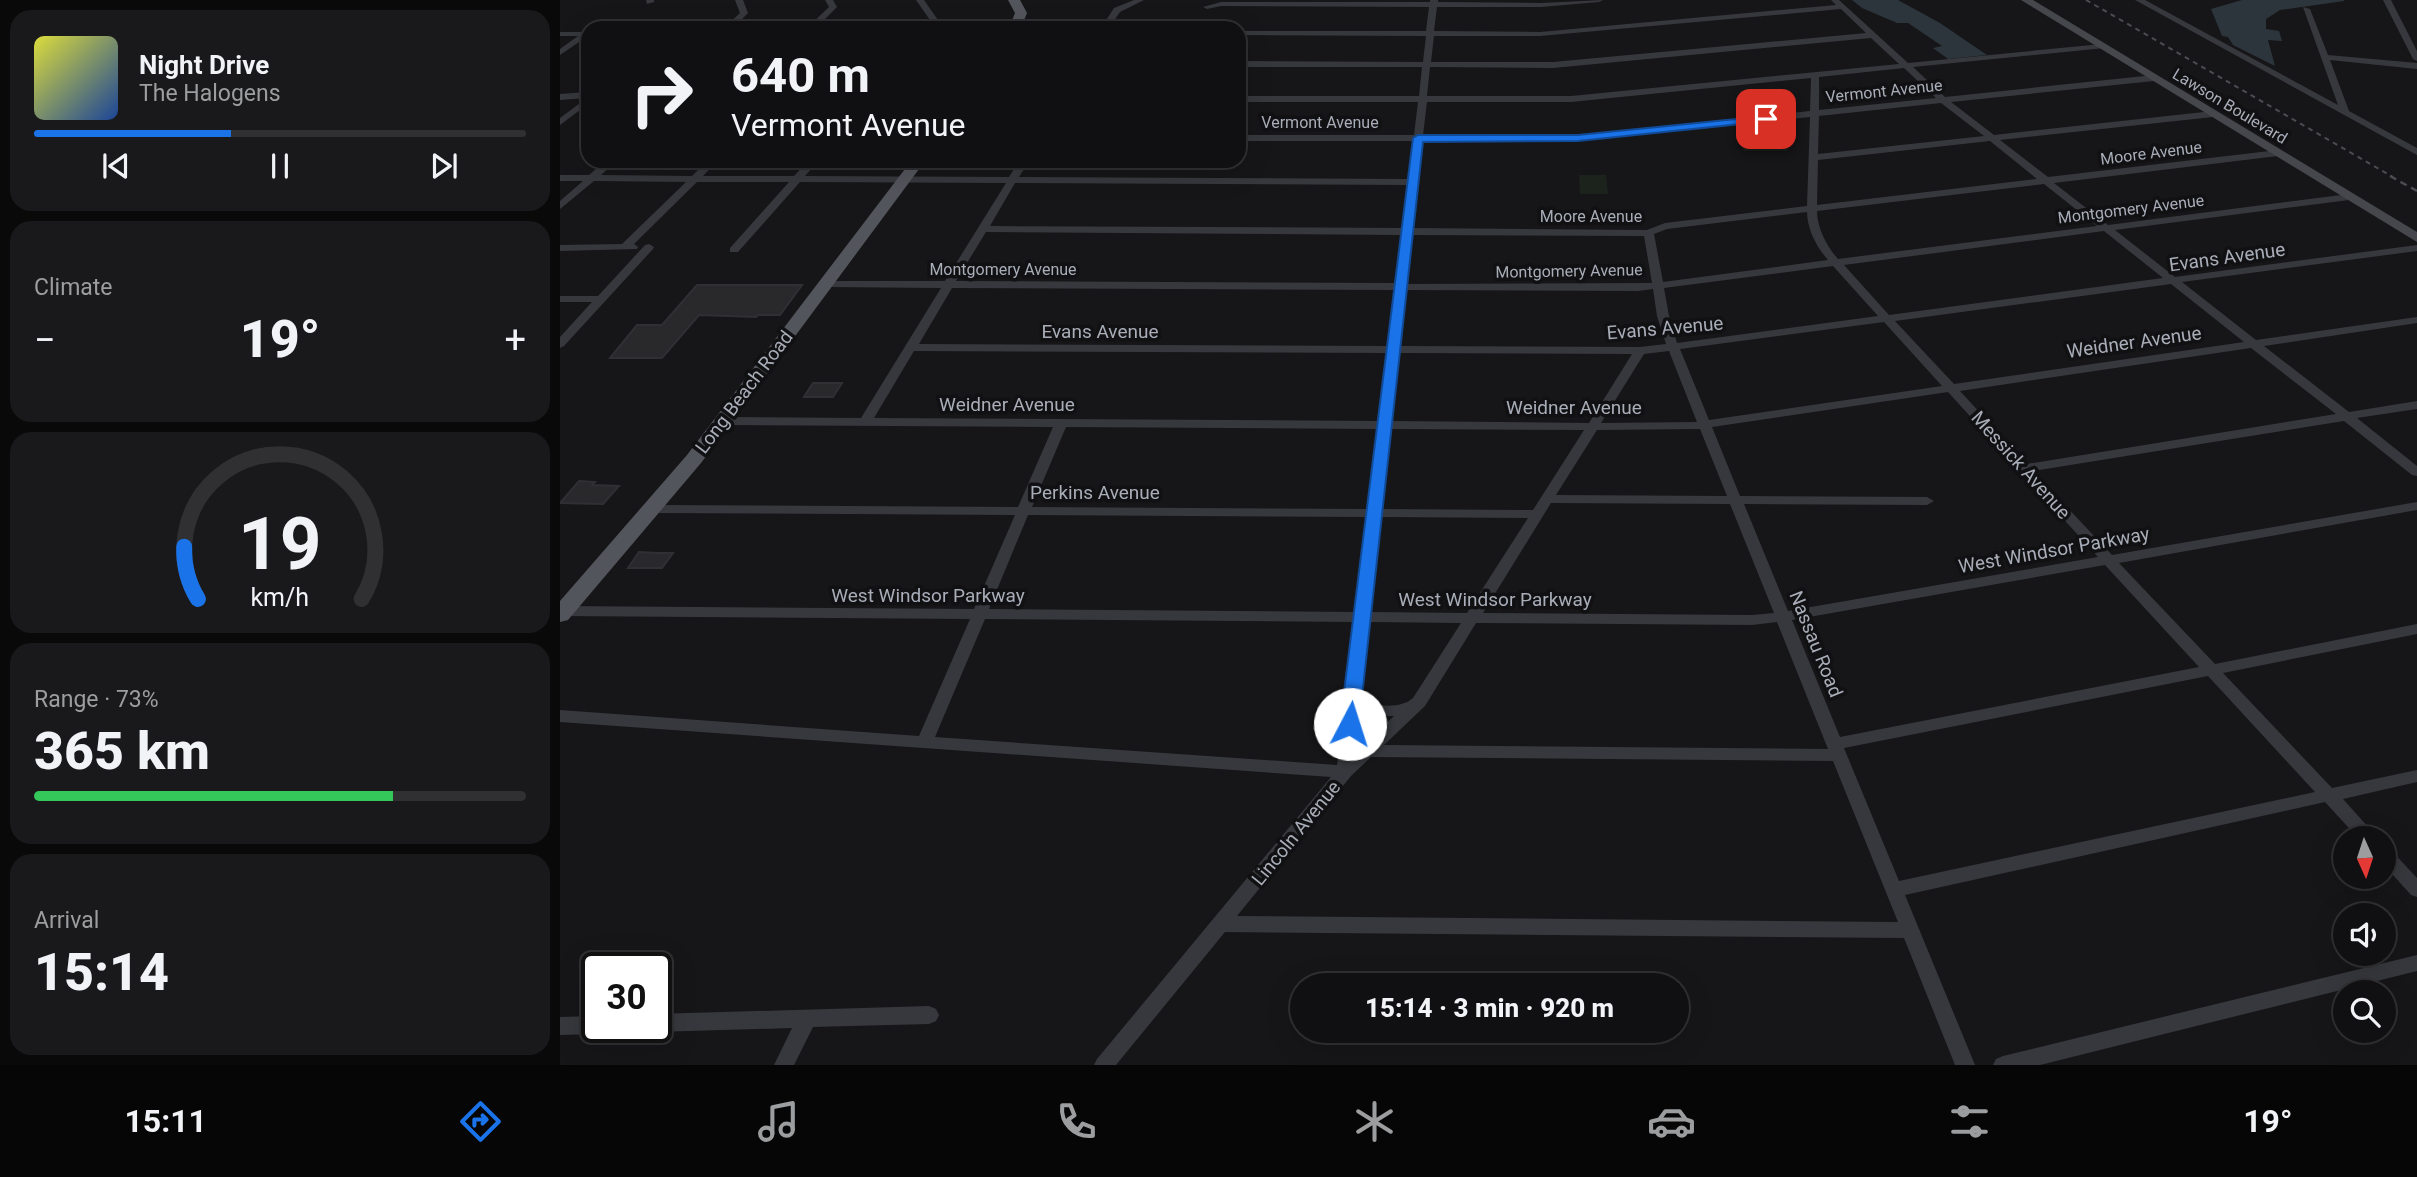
<!DOCTYPE html>
<html lang="en">
<head>
<meta charset="utf-8">
<style>
	body { margin:0; font-family:Roboto,sans-serif; background:#19191b; color:#f1f3f6; height:100vh; display:flex; flex-direction:column; font-size:26px; white-space:nowrap }
	* { box-sizing:border-box; margin:0 }
	p { font-size:23px; color:#9c9d9f }
	.icon { flex:none; width:38px; height:38px; fill:none; stroke:currentColor; stroke-width:2; stroke-linecap:round; stroke-linejoin:round }
	.map { position:relative; flex:1; overflow:hidden }
	.sheet { display:flex; flex-direction:column; gap:10px; padding:10px; background:#09090a; width:560px }
	.sheet>* { flex:none }
	.guide { position:absolute; left:21px; top:21px; width:665px; height:147px; border-radius:21px; box-shadow:0 7px 28px #0002,0 0 0 2px #303032; background:#101012; color:#f1f3f6; overflow:hidden }
	.needle { width:46px; rotate:177deg }
	.fabs { position:absolute; left:1773px; top:826px; display:grid; gap:14px }
	.fabs a { display:grid; place-items:center; width:63px; height:63px; border-radius:50%; background:#101012; box-shadow:0 7px 28px #0002,0 0 0 2px #303032; font-size:35px }
	.speed { position:absolute; left:21px; top:952px; display:flex; gap:14px; font-size:35px; font-weight:700; text-align:center }
	.speed>* { display:grid; place-content:center; width:91px; height:91px; border-radius:50%; background:#101012; box-shadow:0 7px 28px #0002,0 0 0 2px #303032; line-height:1 }
	.speed .limit { border:4px solid #111; border-radius:10px; background:#fff; color:#111 }
	.pin { position:absolute; display:grid; place-items:center; width:60px; height:60px; color:#fff; margin:-30px; border-radius:14px; box-shadow:0 4px 10px #0006 }
	.me { position:absolute; width:77px; margin:-38px; rotate:5deg; stroke-linejoin:round; filter:drop-shadow(0 0 5px #0008) }
	.turn { display:flex; align-items:center; gap:24px; height:147px; padding:0 35px; font-size:32px }
	.turn .icon { width:91px; height:91px; stroke-width:2.5 }
	.turn b { display:block; font-size:49px; line-height:60px }
	.big { font-size:52px; font-weight:800; line-height:1.1 }
	.sheet .card { flex:1; display:flex; flex-direction:column; justify-content:center; gap:10px; min-width:0; padding:0 24px; border-radius:21px; background:#19191b }
	.sheet .dial { align-items:center; gap:0 }
	.dial svg { height:182px; overflow:visible; fill:none; stroke:#303032; stroke-width:7; stroke-linecap:round; text-anchor:middle }
	.dial text { fill:#f1f3f6; stroke:none }
	.song { display:flex; align-items:center; gap:21px }
	.cover { width:84px; height:84px; border-radius:10px; background:linear-gradient(135deg,hsl(60 70% 55%),hsl(220 70% 35%)) }
	.played { height:7px; border-radius:4px; background:linear-gradient(90deg,#1a73e8 40%,#303032 40%) }
	.keys { display:flex; justify-content:space-around; direction:ltr }
	.heat { display:flex; justify-content:space-between; align-items:center; font-size:38px; direction:ltr }
	.charge { height:10px; border-radius:5px; background:linear-gradient(90deg,#34c759 73%,#303032 0) }
	.trip { position:absolute; left:730px; top:973px; width:399px; height:70px; border-radius:35px; background:#101012; box-shadow:0 7px 28px #0002,0 0 0 2px #303032; font-weight:800; line-height:70px; text-align:center }
	.dock { display:flex; height:112px; justify-content:space-around; align-items:center; background:#060607; color:#9c9d9f }
	.dock .icon { width:49px; height:49px }
	.dock .on { color:#1a73e8 }
	.dock b { font-size:32px; color:#f1f3f6 }
	main { display:flex; flex:1; min-height:0 }
	.map>svg:first-child { display:block }
	.green { fill:#1c231d }
	.water { fill:#2c353c }
	.building { fill:#29292c; stroke:#303034; stroke-width:2 }
	.lines { fill:none; stroke-linecap:round; stroke-linejoin:round }
	.street { fill:#37383d; fill-rule:evenodd }
	.secondary { fill:#45474d; fill-rule:evenodd }
	.primary { fill:#53555c; fill-rule:evenodd }
	.rail-far1 { stroke:#4a4c52; stroke-width:2; stroke-dasharray:5 4.5; stroke-linecap:butt }
	.rail { stroke:#4a4c52; stroke-width:2.5; stroke-dasharray:7 5; stroke-linecap:butt }
	.route { fill:#1a73e8; stroke:#114b97; stroke-width:2 }
	.labels { text-anchor:middle; dominant-baseline:central; stroke-width:7; stroke-linejoin:round; paint-order:stroke }
	.far-street-label { font-size:16px; fill:#a8adb8; stroke:#111113 }
	.street-label { font-size:19px; fill:#a8adb8; stroke:#111113 }
</style>
</head>
<body>
<main>
<section class="sheet">
<div class="card">
<div class="song"><i class="cover"></i><div><b>Night Drive</b><p>The Halogens</p></div></div>
<div class="played"></div>
<div class="keys"><svg class="icon" aria-label="previous" viewBox="0 0 24 24"><path d="M18 5L8 12l10 7zM5 5v14"/></svg><svg class="icon" aria-label="pause" viewBox="0 0 24 24"><path d="M8 5v14M16 5v14"/></svg><svg class="icon" aria-label="next" viewBox="0 0 24 24"><path d="M6 5l10 7-10 7zM19 5v14"/></svg></div>
</div>
<div class="card"><p>Climate</p>
<div class="heat"><a>−</a><b class="big">19°</b><a>+</a></div>
</div>
<div class="card dial"><svg viewBox="0 0 100 80">
<path d="M14 69A42 42 0 1 1 86 69"/>
<path d="M14 69A42 42 0 0 1 8 46" stroke="#1a73e8"/>
<text x="50" y="56" font-size="32" font-weight="700">19</text>
<text x="50" y="72" font-size="11">km/h</text>
</svg></div>
<div class="card"><p>Range · 73%</p><b class="big">365 km</b><div class="charge"></div></div>
<div class="card"><p>Arrival</p><b class="big">15:14</b></div>
</section>
<div class="map">
<svg width="1857" height="1065" viewBox="0 0 1857 1065">
	<rect width="100%" height="100%" fill="#161618"/>
	<path class="green" d="M 1225,131 L 1228,151 L 1184,151 L 1177,135 Z
		M 1019,175 L 1046,175 L 1048,194 L 1020,194 Z"/>
	<path class="water" d="M 1292,0 L 1338,0 L 1380,23 L 1427,55 L 1388,59 L 1373,48 L 1382,46 L 1348,23 L 1337,23 L 1302,8 Z
		M 1682,0 L 1784,0 L 1784,1 L 1720,10 L 1706,19 L 1706,29 L 1719,31 L 1722,41 L 1708,40 L 1715,66 L 1673,45 L 1668,37 L 1662,36 L 1651,9 Z"/>
	<path class="building" d="M 137,285 L 242,285 L 220,315 L 198,315 L 196,317 L 139,315 L 102,358 L 50,358 L 77,325 L 102,325 Z
		M 253,383 L 282,383 L 273,397 L 244,397 Z
		M 19,481 L 35,482 L 32,485 L 59,486 L 43,504 L 0,503 Z
		M 79,552 L 97,553 L 113,553 L 102,568 L 68,568 Z"/>
	<g class="lines">
		<path class="street" d="M 86,0 L 94,0 L 94,2 L 87,4 Z
			M 175,0 L 183,0 L 188,13 L 173,28 L 164,28 L 180,13 Z
			M 265,0 L 273,0 L 277,7 L 256,28 L 247,28 L 269,7 Z
			M 356,0 L 364,0 L 378,20 L 374,28 L 366,28 L 370,20 Z
			M 574,0 L 584,0 L 560,12 L 549,28 L 541,28 L 554,8 Z
			M 870,0 L 878,0 L 878,2 L 981,3 L 1043,0 L 1039,2 L 981,7 L 877,7 L 874,31 L 980,32 L 1276,5 L 1271,0 L 1279,0 L 1348,63 L 1542,44 L 1545,44 L 1545,48 L 1353,67 L 1385,97 L 1594,75 L 1598,78 L 1594,81 L 1391,102 L 1434,135 L 1653,111 L 1657,114 L 1653,117 L 1440,140 L 1488,177 L 1718,150 L 1723,153 L 1718,156 L 1494,183 L 1548,225 L 1789,194 L 1794,197 L 1789,200 L 1555,230 L 1615,277 L 1857,245 L 1857,251 L 1622,282 L 1696,340 L 1857,317 L 1857,323 L 1704,346 L 1789,412 L 1857,401 L 1857,409 L 1797,418 L 1857,466 L 1857,476 L 1852,475 L 1784,421 L 1473,471 L 1552,555 L 1857,502 L 1857,510 L 1559,563 L 1655,664 L 1857,624 L 1857,634 L 1663,673 L 1772,788 L 1857,770 L 1857,782 L 1783,799 L 1818,838 L 1798,838 L 1765,802 L 1345,895 L 1415,1065 L 1395,1065 L 1344,938 L 665,932 L 556,1065 L 534,1065 L 537,1059 L 771,777 L 0,722 L 0,710 L 359,736 L 410,619 L 0,616 L 0,606 L 414,609 L 455,515 L 91,513 L 84,509 L 91,505 L 458,507 L 493,427 L 163,425 L 157,421 L 163,417 L 301,418 L 381,288 L 266,287 L 261,284 L 266,281 L 385,281 L 446,183 L 240,182 L 178,252 L 170,252 L 170,248 L 229,182 L 137,182 L 74,244 L 78,247 L 77,249 L 0,251 L 0,245 L 62,244 L 126,182 L 34,181 L 0,209 L 0,201 L 23,181 L 0,181 L 0,175 L 29,175 L 45,161 L 56,161 L 41,175 L 132,176 L 147,161 L 157,161 L 143,176 L 234,176 L 248,161 L 258,161 L 245,176 L 449,177 L 459,161 L 469,161 L 459,177 L 848,179 L 853,141 L 679,141 L 679,135 L 854,135 L 858,102 L 679,102 L 679,96 L 859,96 L 862,67 L 679,67 L 679,61 L 863,62 L 866,36 L 679,35 L 679,31 L 866,31 L 869,7 L 661,6 L 647,9 L 643,7 L 661,2 L 870,2 ZM 1281,9 L 1306,33 L 993,62 L 871,62 L 874,36 L 980,36 ZM 1311,38 L 1339,64 L 1011,96 L 867,96 L 870,67 L 993,68 ZM 1344,68 L 1376,98 L 1259,110 L 1259,77 ZM 1251,78 L 1250,111 L 1019,135 L 863,135 L 867,102 L 1011,102 ZM 1381,103 L 1424,136 L 1258,154 L 1259,116 ZM 1250,117 L 1247,206 L 1105,223 L 1087,230 L 853,228 L 862,141 L 1019,141 ZM 1430,141 L 1477,179 L 1257,205 L 1258,160 ZM 455,183 L 848,185 L 843,228 L 430,226 ZM 1484,184 L 1537,226 L 1278,259 C 1267,247 1257,228 1257,211 ZM 1247,212 C 1247,229 1257,248 1268,260 L 1103,282 L 1094,234 L 1107,229 ZM 1544,231 L 1603,278 L 1329,315 L 1284,265 ZM 426,232 L 842,235 L 836,283 L 396,281 ZM 852,235 L 1084,236 L 1092,283 L 847,284 ZM 1273,266 L 1318,316 L 1117,343 L 1109,316 L 1104,288 ZM 1611,284 L 1684,342 L 1394,384 L 1335,321 ZM 392,288 L 835,290 L 828,346 L 359,344 ZM 1093,289 L 1097,316 L 1106,344 L 1080,347 L 840,346 L 846,290 L 1078,291 ZM 1324,322 L 1382,386 L 1149,420 L 1120,349 ZM 1691,348 L 1776,414 L 1467,464 L 1400,391 ZM 354,351 L 827,353 L 819,421 L 314,418 ZM 1109,351 L 1137,422 L 1041,423 L 1084,354 ZM 839,353 L 1072,354 L 1029,423 L 832,421 ZM 1388,392 L 1538,557 L 1228,611 L 1184,504 L 1367,505 L 1374,501 L 1367,497 L 1180,496 L 1152,427 ZM 506,427 L 818,429 L 808,509 L 472,507 ZM 831,429 L 1024,430 L 973,510 L 822,509 ZM 1140,429 L 1167,496 L 996,495 L 1037,430 ZM 991,503 L 1170,504 L 1214,613 L 1192,615 L 923,613 ZM 468,515 L 807,517 L 796,612 L 429,609 ZM 821,517 L 968,518 L 907,613 L 811,612 ZM 1545,565 L 1639,667 L 1280,737 L 1232,620 ZM 425,619 L 795,622 L 777,765 L 375,737 ZM 810,622 L 901,623 L 853,698 C 841,709 815,707 801,699 ZM 1217,622 L 1268,749 L 824,745 L 865,706 L 916,623 L 1192,625 ZM 1648,676 L 1755,792 L 1339,881 L 1284,748 ZM 800,712 L 814,716 L 834,716 L 796,752 ZM 811,757 L 1273,761 L 1338,922 L 677,916 L 791,776 Z
			M 1575,0 L 1585,0 L 1778,105 L 1743,7 L 1750,9 L 1768,55 L 1857,63 L 1857,69 L 1770,60 L 1789,111 L 1857,148 L 1857,155 Z
			M 1823,0 L 1831,0 L 1857,51 L 1857,61 L 1853,59 Z
			M 0,32 L 27,32 L 28,36 L 0,55 L 0,49 L 18,36 L 0,36 Z
			M 28,92 L 28,104 L 0,125 L 0,118 L 27,98 L 0,100 L 0,94 Z
			M 89,244 L 94,247 L 93,249 L 4,346 L 0,348 L 0,337 L 32,302 L 0,302 L 0,296 L 38,296 L 85,245 Z
			M 1824,847 L 1830,849 L 1857,878 L 1857,897 L 1851,895 L 1824,865 Z
			M 1857,955 L 1857,971 L 1480,1065 L 1433,1065 L 1436,1059 L 1443,1056 Z
			M 369,1006 L 376,1009 L 379,1015 L 376,1021 L 369,1024 L 253,1027 L 234,1065 L 214,1065 L 232,1028 L 96,1032 L 88,1027 L 96,1027 L 96,1014 Z
			M 37,1016 L 37,1027 L 46,1027 L 44,1031 L 37,1034 L 0,1035 L 0,1017 Z"/>
		<path class="secondary" d="M 1461,0 L 1473,0 L 1857,232 L 1857,242 Z"/>
		<path class="primary" d="M 448,0 L 460,0 L 467,13 L 461,28 L 449,28 L 455,13 Z
			M 351,161 L 365,161 L 141,463 L 8,620 L 0,622 L 0,601 L 127,455 Z"/>
		<path class="rail-far1" d="M 1526,0 L 1833,177"/>
		<path class="rail" d="M 1830,176 L 1857,191"/>
	</g>
	<path class="route" d="M 1206,116 L 1209,117 L 1209,121 L 1018,141 L 863,142 L 799,724 L 796,729 L 783,729 L 780,724 L 853,138 L 858,135 L 1018,135 Z"/>
	<g class="labels">
		<g class="far-street-label">
			<text transform="translate(1324 91) rotate(-6)">Vermont Avenue</text>
			<text transform="translate(1670 106) rotate(31)">Lawson Boulevard</text>
			<text x="760" y="122">Vermont Avenue</text>
			<text transform="translate(1591 153) rotate(-7)">Moore Avenue</text>
			<text transform="translate(1571 209) rotate(-7)">Montgomery Avenue</text>
			<text x="1031" y="216">Moore Avenue</text>
			<text x="443" y="269">Montgomery Avenue</text>
			<text transform="translate(1009 271) rotate(-1)">Montgomery Avenue</text>
		</g>
		<g class="street-label">
			<text transform="translate(1667 257) rotate(-8)">Evans Avenue</text>
			<text transform="translate(1105 328) rotate(-5)">Evans Avenue</text>
			<text x="540" y="331">Evans Avenue</text>
			<text transform="translate(1574 342) rotate(-8)">Weidner Avenue</text>
			<text transform="translate(184 392) rotate(-53)">Long Beach Road</text>
			<text x="447" y="404">Weidner Avenue</text>
			<text x="1014" y="407">Weidner Avenue</text>
			<text transform="translate(1461 465) rotate(48)">Messick Avenue</text>
			<text x="535" y="492">Perkins Avenue</text>
			<text transform="translate(1494 550) rotate(-10)">West Windsor Parkway</text>
			<text x="368" y="595">West Windsor Parkway</text>
			<text x="935" y="599">West Windsor Parkway</text>
			<text transform="translate(1256 644) rotate(68)">Nassau Road</text>
			<text transform="translate(736 833) rotate(-51)">Lincoln Avenue</text>
		</g>
	</g>
</svg>
<div class="fabs">
<a><svg class="needle" viewBox="-14 -14 28 28"><path d="M0-13l5 13h-10z" fill="#e53935"/><path d="M0 13l5-13h-10z" fill="#9c9d9f"/></svg></a>
<a><svg class="icon" aria-label="sound" viewBox="0 0 24 24"><path d="M4 9h4l5-4v14l-5-4H4zM17 9q2 3 0 6"/></svg></a>
<a><svg class="icon" aria-label="search" viewBox="0 0 24 24"><circle cx="10" cy="10" r="6"/><path d="M15 15l6 6"/></svg></a>
</div>
<div class="speed"><div class="limit">30</div></div>
<div class="pin" style="left:1206px;top:119px;background:#d93025"><svg class="icon" aria-label="arrive" viewBox="0 0 24 24"><path d="M6 21V4h12l-3 4 3 4H6"/></svg></div>
<svg class="me" style="left:790px;top:724px" viewBox="-20 -20 40 40"><circle r="19" fill="#fff"/><path d="M0-13L10 11 0 6-10 11z" fill="#1a73e8"/></svg>
<div class="trip">15:14 · 3 min · 920 m</div>
<div class="guide">
<div class="turn"><svg class="icon" aria-label="right" viewBox="0 0 24 24"><path d="M7 20v-9h11M14 6l5 5-5 5"/></svg><div><b>640 m</b>Vermont Avenue</div></div>
</div>
</div>
</main>
<nav class="dock">
<b>15:11</b>
<svg class="icon on" aria-label="directions" viewBox="0 0 24 24"><path d="M12 3l9 9-9 9-9-9zM9 14v-3h6M13 9l2 2-2 2"/></svg>
<svg class="icon" aria-label="music" viewBox="0 0 24 24"><path d="M9 18V5l10-2v13"/><circle cx="6" cy="18" r="3"/><circle cx="16" cy="16" r="3"/></svg>
<svg class="icon" aria-label="phone" viewBox="0 0 24 24"><path d="M5 4h4l2 5-3 2q2 4 5 5l2-3 5 2v4C11 20 4 13 5 4z"/></svg>
<svg class="icon" aria-label="climate" viewBox="0 0 24 24"><path d="M12 3v18M4 7l16 10M4 17L20 7"/></svg>
<svg class="icon" aria-label="car" viewBox="0 0 24 24"><path d="M5 17H2v-5l4-1 3-4h7l3 4 3 1v5h-3M9 17h6M6 11h13"/><circle cx="7" cy="17" r="2"/><circle cx="17" cy="17" r="2"/></svg>
<svg class="icon" aria-label="filters" viewBox="0 0 24 24"><path d="M4 7h16M4 17h16"/><circle cx="9" cy="7" r="2"/><circle cx="15" cy="17" r="2"/></svg>
<b>19°</b>
</nav>
</body>
</html>
